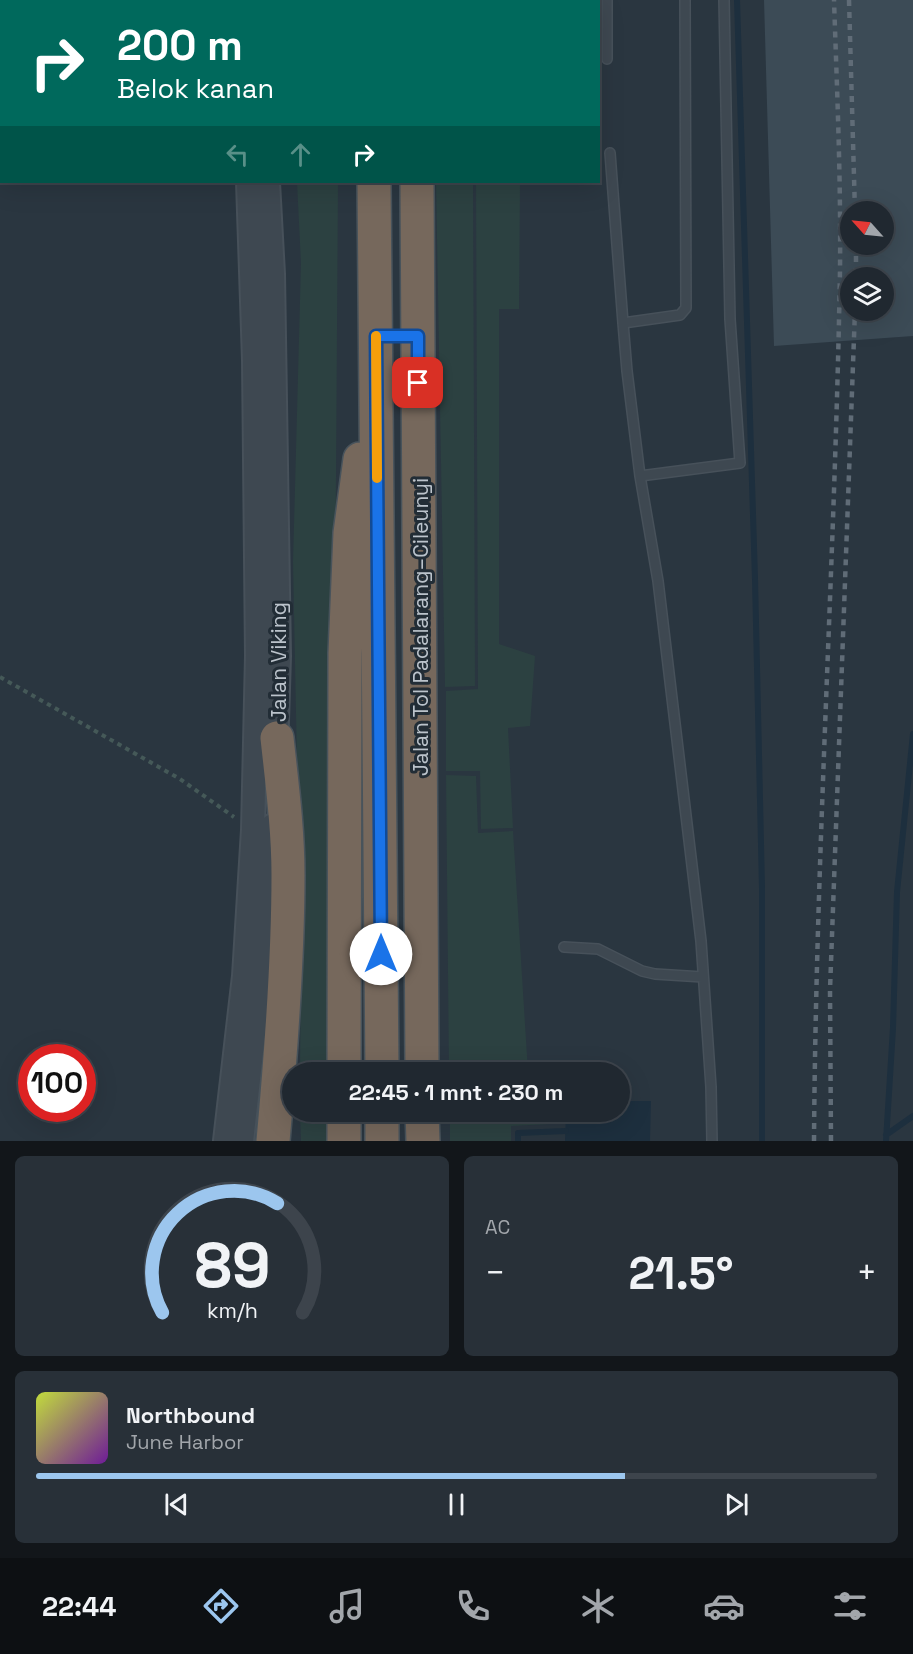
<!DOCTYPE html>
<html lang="id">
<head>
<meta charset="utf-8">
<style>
	body { margin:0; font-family:"Space Grotesk",sans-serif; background:#283038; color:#f1f3f6; height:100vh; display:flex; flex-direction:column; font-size:22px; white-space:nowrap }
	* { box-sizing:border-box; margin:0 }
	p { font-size:20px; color:#a2a6ab }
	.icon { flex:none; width:33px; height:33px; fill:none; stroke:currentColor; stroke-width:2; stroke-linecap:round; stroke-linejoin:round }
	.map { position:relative; height:1141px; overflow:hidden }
	.details { display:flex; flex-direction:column; gap:15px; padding:15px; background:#12161a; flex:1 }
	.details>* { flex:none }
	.hud { position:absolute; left:0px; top:0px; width:600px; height:183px; box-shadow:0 6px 24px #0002,0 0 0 2px #3d444c; background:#00695c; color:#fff; overflow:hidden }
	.needle { width:39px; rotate:297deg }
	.fabs { position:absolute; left:840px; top:201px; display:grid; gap:12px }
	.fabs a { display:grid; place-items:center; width:54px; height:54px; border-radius:50%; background:#202830; box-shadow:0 6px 24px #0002,0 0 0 2px #3d444c; font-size:30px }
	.speed { position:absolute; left:18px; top:1044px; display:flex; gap:12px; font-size:30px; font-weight:700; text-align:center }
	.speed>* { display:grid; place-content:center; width:78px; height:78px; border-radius:50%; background:#202830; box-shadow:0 6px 24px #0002,0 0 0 2px #3d444c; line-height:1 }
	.speed .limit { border:9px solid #d22; background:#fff; color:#111 }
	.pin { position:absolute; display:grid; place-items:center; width:51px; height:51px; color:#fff; margin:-26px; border-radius:12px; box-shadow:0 3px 9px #0006 }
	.me { position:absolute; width:66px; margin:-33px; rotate:0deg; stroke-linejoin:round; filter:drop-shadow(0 0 4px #0008) }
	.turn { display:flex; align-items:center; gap:21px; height:126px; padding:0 18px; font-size:27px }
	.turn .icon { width:78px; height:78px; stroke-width:2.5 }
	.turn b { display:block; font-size:42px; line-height:51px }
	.lanes { display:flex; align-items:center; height:57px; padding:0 18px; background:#0003; justify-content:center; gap:30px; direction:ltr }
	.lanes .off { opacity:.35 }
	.big { font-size:45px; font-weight:700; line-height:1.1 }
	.details .widget { flex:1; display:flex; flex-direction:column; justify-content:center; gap:9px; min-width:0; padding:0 21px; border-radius:9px; background:#283038 }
	.details .dial { align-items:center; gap:0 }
	.dial svg { height:156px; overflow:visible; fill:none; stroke:#3d444c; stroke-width:7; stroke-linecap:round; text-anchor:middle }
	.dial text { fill:#f1f3f6; stroke:none }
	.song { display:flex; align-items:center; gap:18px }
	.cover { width:72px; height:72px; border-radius:9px; background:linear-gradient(135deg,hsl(70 70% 55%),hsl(280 70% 35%)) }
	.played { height:6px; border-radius:3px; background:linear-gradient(90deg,#9cc6ee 70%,#3d444c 70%) }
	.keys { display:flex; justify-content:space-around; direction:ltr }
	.heat { display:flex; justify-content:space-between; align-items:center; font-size:33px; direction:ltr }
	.details .tiles { flex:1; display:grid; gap:15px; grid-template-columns:1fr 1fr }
	.widget:last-child { grid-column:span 2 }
	.trip { position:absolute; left:282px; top:1062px; width:348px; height:60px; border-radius:30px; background:#202830; box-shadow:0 6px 24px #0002,0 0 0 2px #3d444c; font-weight:700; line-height:60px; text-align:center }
	.dock { display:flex; height:96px; justify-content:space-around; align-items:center; background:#0d1013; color:#a2a6ab }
	.dock .icon { width:42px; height:42px }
	.dock .current { color:#9cc6ee }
	.dock b { font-size:27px; color:#f1f3f6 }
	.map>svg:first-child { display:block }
	.green { fill:#2c4141 }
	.water { fill:#1d2f3e }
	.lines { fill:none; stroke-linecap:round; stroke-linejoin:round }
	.stream { stroke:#1d2f3e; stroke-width:6 }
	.building { fill:#3c4b56; fill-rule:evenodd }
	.service-casing { stroke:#47515a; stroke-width:12 }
	.tertiary-casing { stroke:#47515a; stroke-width:26 }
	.motorway-casing { stroke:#48535b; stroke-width:36 }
	.path { stroke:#455958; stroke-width:4; stroke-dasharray:4.5 4.5; stroke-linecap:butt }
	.service { stroke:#3e4851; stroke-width:9 }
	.tertiary { stroke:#3e4851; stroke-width:22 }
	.motorway { stroke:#76685c; stroke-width:33 }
	.rail { stroke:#606c77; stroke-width:4.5; stroke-dasharray:6 6; stroke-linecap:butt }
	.route-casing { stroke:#114b97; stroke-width:15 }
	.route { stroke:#1a73e8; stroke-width:10 }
	.slow { stroke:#f59e0b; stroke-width:10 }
	.labels { text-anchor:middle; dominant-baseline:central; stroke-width:6; stroke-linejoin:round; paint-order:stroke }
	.street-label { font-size:21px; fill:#bbc3cb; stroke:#222d36 }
</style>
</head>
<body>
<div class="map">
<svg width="913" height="1141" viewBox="0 0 913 1141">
	<rect width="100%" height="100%" fill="#2a3640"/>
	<path class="green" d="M 297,182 L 338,182 L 332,1072 L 300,1072 L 301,965 L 293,562 L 301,263 Z
		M 436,182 L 473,182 L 475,686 L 445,687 Z
		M 476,182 L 520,182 L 519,309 L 499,309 L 499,644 L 535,656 L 530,726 L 508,728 L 513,828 L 481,829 L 480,771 L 446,771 L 446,691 L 478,689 Z
		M 446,775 L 476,776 L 478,833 L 513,831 L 528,1072 L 449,1072 Z
		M 300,1112 L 332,1112 L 331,1141 L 301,1141 Z
		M 450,1112 L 551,1112 L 550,1124 L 511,1126 L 511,1141 L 450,1141 Z"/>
	<path class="water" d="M 620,1101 L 651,1101 L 650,1141 L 565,1141 L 566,1112 L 620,1112 Z"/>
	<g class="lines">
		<path class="stream" d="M 737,0 L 755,579 L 762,888 L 762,1141
			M 886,1135 L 913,1116
			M 518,1141 L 518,1133 L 566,1131
			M 886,1141 L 893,1028 L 897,892 L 913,734"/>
	</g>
	<path class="building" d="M 764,0 L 913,0 L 913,336 L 774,346 ZM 850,212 L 884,212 L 884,244 L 850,244 ZM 850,278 L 884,278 L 884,310 L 850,310 Z"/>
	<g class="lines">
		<defs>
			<path id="service" d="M 607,0 L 607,59
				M 610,153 L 623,323 L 680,315 L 686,308 L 685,0
				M 623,323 L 627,371 L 640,476 L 658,581 L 701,941 L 711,1087 L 712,1141
				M 640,476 L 740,463 L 730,319 L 724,0
				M 564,947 L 598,949 L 642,971 L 655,974 L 703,977"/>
			<path id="tertiary" d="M 239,0 L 239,2
				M 258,0 L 258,2
				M 268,182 L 273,274 L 279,656 L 276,753
				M 225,1141 L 244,976 L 253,830 L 257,656 L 254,360 L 248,182
				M 242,1141 L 261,972 L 273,825"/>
			<path id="motorway" d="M 372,0 L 372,2
				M 415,0 L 415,2
				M 374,182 L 382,1072
				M 417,182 L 422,1072
				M 344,1072 L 345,653 L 350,533 L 360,459
				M 344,1112 L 344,1141
				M 382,1112 L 382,1141
				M 422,1112 L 423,1141
				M 273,1141 C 281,1053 288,964 288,875 C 288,829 282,784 277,738"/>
		</defs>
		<use href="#service" class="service-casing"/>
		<use href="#tertiary" class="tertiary-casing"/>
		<use href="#motorway" class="motorway-casing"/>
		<path class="path" d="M 0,677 L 180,779 L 234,817"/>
		<use href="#service" class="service"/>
		<use href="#tertiary" class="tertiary"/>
		<use href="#motorway" class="motorway"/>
		<path class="rail" d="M 849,0 L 855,212
			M 856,244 L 856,278
			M 814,1141 C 816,850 835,560 840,270 C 841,180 837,90 834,0
			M 831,1141 L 830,990 L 855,310"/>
	</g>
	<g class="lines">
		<defs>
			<path id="route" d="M 381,954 L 376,336 L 418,336 L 418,383"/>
		</defs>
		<use href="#route" class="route-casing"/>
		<use href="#route" class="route"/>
		<path class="slow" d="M 376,336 L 377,478"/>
	</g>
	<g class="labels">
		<g class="street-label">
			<text transform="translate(420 627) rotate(-90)">Jalan Tol Padalarang–Cileunyi</text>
			<text transform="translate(278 662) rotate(-90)">Jalan Viking</text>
		</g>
	</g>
</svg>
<div class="fabs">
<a><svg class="needle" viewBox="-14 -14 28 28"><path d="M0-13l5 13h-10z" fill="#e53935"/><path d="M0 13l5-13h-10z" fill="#a2a6ab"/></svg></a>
<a><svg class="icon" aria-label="layers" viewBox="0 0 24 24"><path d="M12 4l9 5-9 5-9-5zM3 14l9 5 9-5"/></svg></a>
</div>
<div class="speed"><div class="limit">100</div></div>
<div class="pin" style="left:418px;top:383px;background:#d93025"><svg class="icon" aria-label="arrive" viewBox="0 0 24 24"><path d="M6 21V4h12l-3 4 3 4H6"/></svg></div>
<svg class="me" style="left:381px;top:954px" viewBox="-20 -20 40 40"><circle r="19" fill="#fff"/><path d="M0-13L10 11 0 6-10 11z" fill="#1a73e8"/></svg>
<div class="trip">22:45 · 1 mnt · 230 m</div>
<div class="hud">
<div class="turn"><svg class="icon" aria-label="right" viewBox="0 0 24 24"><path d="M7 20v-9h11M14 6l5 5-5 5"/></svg><div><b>200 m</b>Belok kanan</div></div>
<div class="lanes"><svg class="icon off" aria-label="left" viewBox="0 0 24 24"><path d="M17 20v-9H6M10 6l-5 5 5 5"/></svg><svg class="icon off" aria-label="ahead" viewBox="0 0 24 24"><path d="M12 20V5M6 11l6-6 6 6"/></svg><svg class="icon" aria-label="right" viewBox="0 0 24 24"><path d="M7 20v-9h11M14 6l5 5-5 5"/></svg></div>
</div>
</div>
<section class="details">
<div class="tiles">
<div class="widget dial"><svg viewBox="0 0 100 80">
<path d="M14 69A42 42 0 1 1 86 69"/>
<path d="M14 69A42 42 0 0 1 73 13" stroke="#9cc6ee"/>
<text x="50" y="56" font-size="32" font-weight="700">89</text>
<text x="50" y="72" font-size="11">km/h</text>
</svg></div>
<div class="widget"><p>AC</p>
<div class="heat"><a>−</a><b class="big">21.5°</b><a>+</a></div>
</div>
<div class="widget">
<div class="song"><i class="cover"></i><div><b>Northbound</b><p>June Harbor</p></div></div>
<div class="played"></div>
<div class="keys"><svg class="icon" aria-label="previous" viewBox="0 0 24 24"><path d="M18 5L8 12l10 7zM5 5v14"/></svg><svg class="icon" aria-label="pause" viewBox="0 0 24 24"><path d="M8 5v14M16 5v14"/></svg><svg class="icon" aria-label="next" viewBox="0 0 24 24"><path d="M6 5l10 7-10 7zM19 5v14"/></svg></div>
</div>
</div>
</section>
<nav class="dock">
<b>22:44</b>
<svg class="icon current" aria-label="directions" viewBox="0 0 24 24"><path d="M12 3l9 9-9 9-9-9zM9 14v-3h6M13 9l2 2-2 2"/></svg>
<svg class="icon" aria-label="music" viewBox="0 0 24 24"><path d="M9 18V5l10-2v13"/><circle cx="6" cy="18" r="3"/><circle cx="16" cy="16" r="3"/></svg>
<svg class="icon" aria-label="phone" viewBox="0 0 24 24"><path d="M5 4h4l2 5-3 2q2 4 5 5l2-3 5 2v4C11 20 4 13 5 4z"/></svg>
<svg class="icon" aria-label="climate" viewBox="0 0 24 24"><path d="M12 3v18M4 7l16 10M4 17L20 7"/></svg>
<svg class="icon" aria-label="car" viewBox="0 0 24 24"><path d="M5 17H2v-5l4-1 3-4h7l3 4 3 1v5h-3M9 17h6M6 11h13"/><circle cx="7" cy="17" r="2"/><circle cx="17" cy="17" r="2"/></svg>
<svg class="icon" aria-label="filters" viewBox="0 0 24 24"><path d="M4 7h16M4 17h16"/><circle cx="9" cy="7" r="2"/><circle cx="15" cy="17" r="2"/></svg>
</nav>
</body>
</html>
